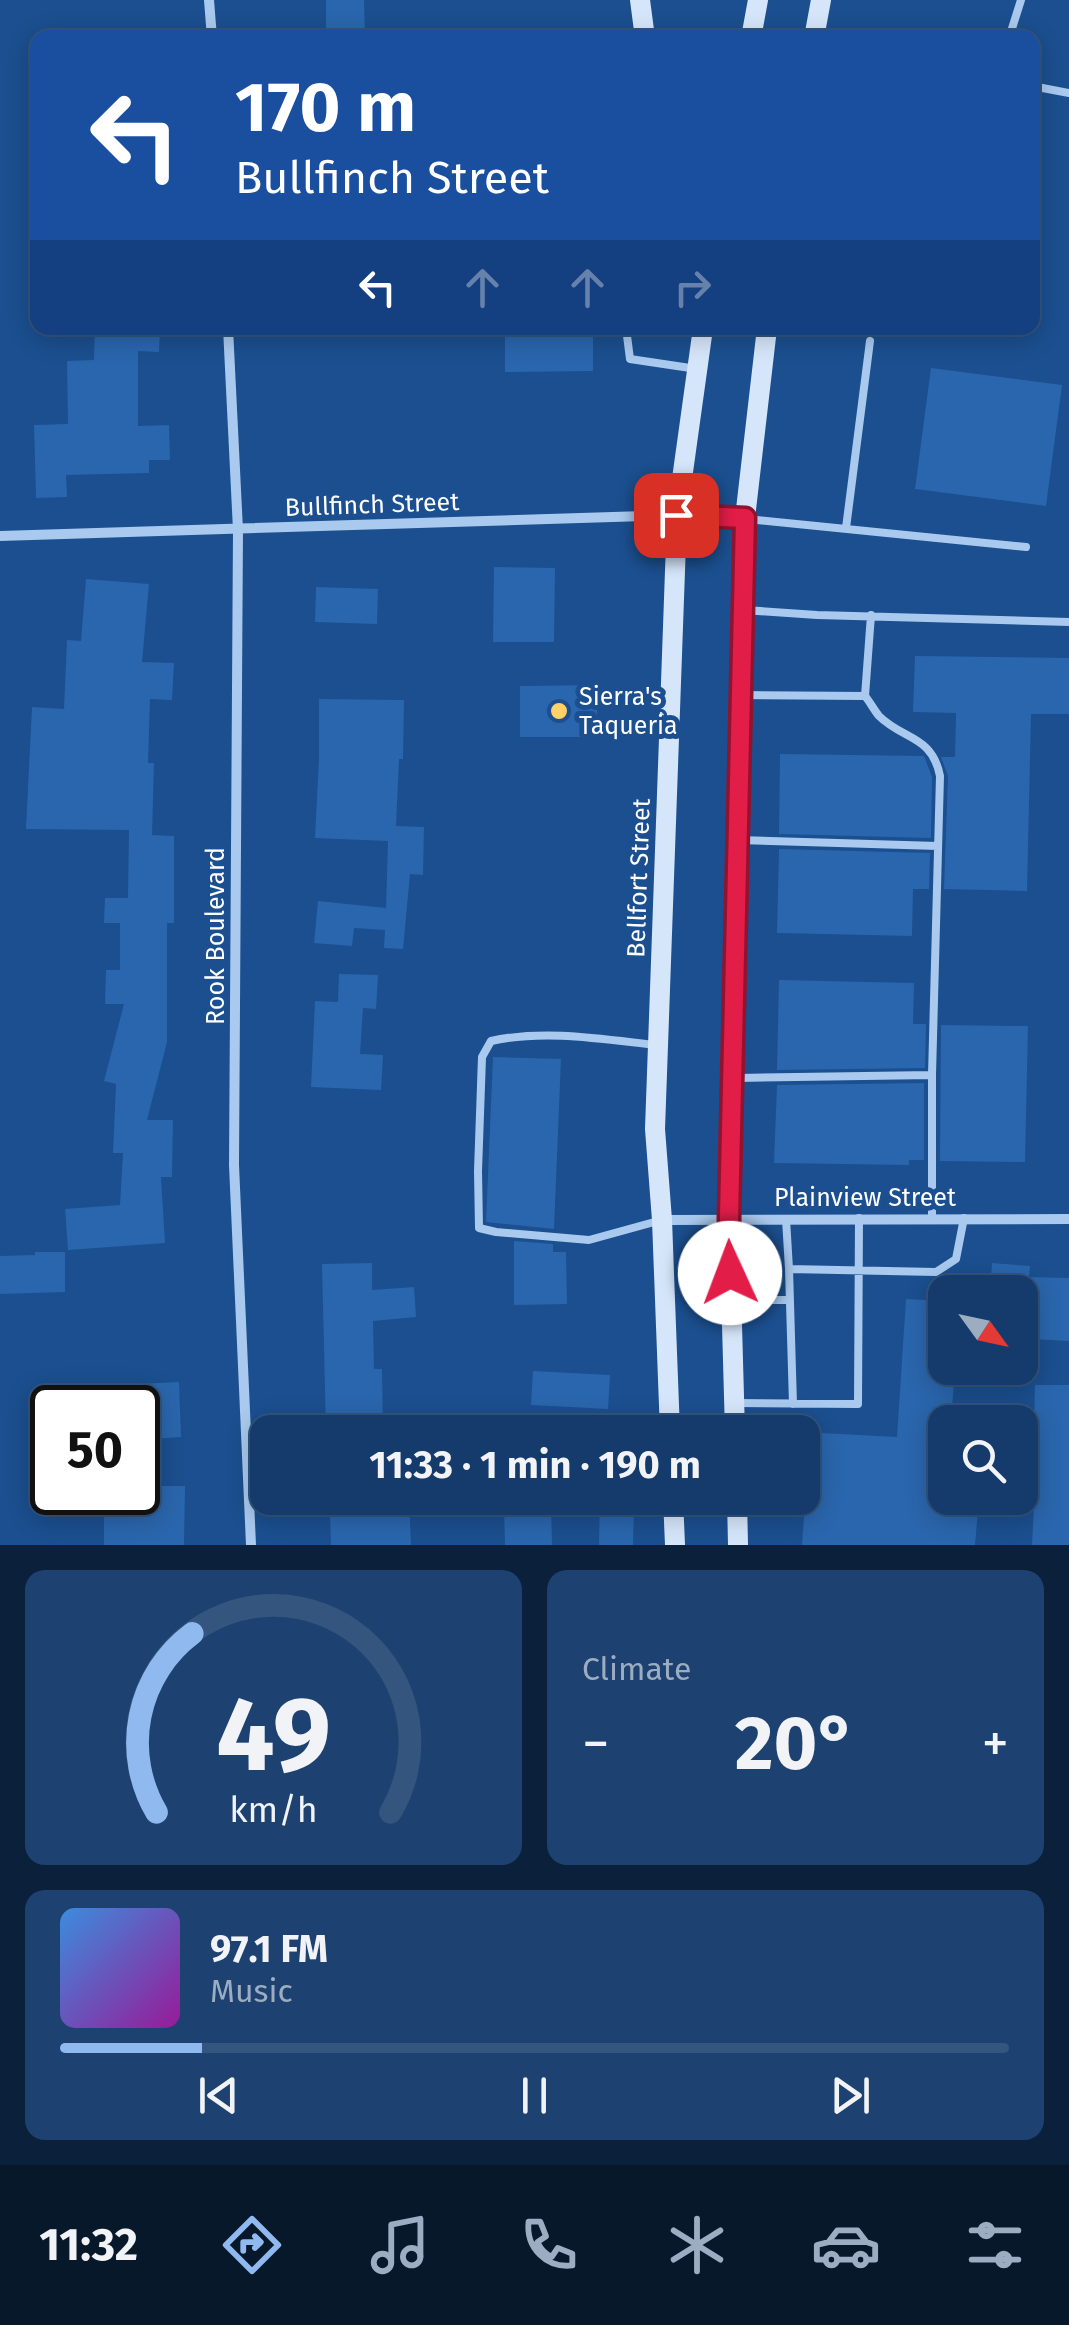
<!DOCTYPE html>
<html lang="en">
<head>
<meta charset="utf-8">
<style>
	body { margin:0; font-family:"Fira Sans",sans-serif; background:#1d4271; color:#f1f3f6; height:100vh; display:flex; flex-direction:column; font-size:38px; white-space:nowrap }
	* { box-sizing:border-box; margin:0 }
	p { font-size:32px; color:#9dadc1 }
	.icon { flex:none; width:55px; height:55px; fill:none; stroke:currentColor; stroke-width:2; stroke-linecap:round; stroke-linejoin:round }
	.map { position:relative; height:1545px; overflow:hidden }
	.details { display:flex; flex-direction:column; gap:25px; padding:25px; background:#0b203b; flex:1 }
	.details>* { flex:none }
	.hud { position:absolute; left:30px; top:30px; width:1010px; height:305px; border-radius:20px; box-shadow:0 5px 25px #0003,0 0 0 2px #33557e; background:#1a4fa0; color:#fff; overflow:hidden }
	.needle { width:65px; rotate:123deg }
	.controls { position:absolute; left:928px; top:1275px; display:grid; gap:20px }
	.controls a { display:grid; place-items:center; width:110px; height:110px; border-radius:20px; background:#143b6b; box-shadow:0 5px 25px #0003,0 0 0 2px #33557e; font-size:50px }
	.speed { position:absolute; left:30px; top:1385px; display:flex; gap:20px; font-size:50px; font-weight:700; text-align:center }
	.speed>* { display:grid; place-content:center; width:130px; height:130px; border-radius:50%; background:#143b6b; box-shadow:0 5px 25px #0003,0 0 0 2px #33557e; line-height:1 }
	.speed .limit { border:5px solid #111; border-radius:15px; background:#fff; color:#111 }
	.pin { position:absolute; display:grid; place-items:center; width:85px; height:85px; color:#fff; margin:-42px; border-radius:20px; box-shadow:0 5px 15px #0006 }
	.me { position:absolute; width:110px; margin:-55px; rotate:358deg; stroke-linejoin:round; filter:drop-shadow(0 0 8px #0008) }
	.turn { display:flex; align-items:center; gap:35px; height:210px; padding:0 40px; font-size:45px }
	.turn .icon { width:130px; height:130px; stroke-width:2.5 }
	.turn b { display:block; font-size:70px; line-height:85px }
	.lanes { display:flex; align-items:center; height:95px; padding:0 40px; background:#0003; justify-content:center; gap:50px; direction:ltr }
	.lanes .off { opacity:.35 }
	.big { font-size:75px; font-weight:700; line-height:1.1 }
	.details .widget { flex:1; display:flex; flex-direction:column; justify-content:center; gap:15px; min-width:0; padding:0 35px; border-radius:20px; background:#1d4271 }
	.details .dial { align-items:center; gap:0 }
	.dial svg { height:260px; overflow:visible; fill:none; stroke:#33557e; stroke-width:7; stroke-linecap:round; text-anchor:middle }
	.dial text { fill:#f1f3f6; stroke:none }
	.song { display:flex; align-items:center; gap:30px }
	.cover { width:120px; height:120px; border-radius:15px; background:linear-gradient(135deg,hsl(210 70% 55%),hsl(300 70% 35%)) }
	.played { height:10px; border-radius:5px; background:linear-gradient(90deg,#90b9f0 15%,#33557e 15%) }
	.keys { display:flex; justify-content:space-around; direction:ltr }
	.heat { display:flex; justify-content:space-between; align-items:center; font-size:55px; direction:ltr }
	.details .tiles { flex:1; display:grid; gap:25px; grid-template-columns:1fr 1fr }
	.widget:last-child { grid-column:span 2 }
	.trip { position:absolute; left:250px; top:1415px; width:570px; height:100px; border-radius:20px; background:#143b6b; box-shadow:0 5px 25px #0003,0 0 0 2px #33557e; font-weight:700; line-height:100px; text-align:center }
	.menu { display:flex; height:160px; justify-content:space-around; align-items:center; background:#08182b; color:#9dadc1 }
	.menu .icon { width:70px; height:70px }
	.menu .selected { color:#90b9f0 }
	.menu b { font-size:45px; color:#f1f3f6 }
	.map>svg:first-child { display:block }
	.building { fill:#2a66ad }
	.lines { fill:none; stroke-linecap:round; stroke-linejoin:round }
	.lane { stroke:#a9c9ee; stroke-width:8 }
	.street { stroke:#a9c9ee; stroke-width:10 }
	.secondary { stroke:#d6e6fa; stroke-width:20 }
	.route-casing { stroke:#92132f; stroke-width:25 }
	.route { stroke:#e11d48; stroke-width:18 }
	.poi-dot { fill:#ffd166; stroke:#1b4f8f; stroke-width:4 }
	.labels { text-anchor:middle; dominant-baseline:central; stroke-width:10; stroke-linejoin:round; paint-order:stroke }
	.street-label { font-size:25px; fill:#fff; stroke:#1b4f8f }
	.poi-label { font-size:25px; fill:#fff; stroke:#1b4f8f; text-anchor:start }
</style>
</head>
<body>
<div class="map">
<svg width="1069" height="1545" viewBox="0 0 1069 1545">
	<rect width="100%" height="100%" fill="#1b4f8f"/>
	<path class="building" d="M 326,0 L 364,0 L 365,38 L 326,38 Z
		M 95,328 L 160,328 L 159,352 L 138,351 L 138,426 L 169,425 L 170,460 L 149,460 L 149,473 L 66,475 L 67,497 L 36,498 L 34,425 L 68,424 L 67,361 L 94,360 Z
		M 505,328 L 593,328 L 593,371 L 505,372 Z
		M 931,368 L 1062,385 L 1046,506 L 915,489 Z
		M 494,567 L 555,568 L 554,642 L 493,642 Z
		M 86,579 L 149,584 L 142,662 L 174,663 L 172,700 L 150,699 L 148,763 L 154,763 L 152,835 L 174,836 L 174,923 L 167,923 L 167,1042 L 147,1120 L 173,1120 L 172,1177 L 161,1177 L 165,1243 L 68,1250 L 65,1209 L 120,1205 L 123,1153 L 113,1153 L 116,1084 L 104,1081 L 124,1004 L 105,1004 L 106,970 L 120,970 L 120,923 L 104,923 L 105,898 L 128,898 L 129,830 L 26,829 L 32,707 L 64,709 L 67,640 L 81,641 Z
		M 316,587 L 378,589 L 377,624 L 315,622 Z
		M 915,656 L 1069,658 L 1069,714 L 1031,714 L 1027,891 L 944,889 L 948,776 L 941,757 L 955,757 L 956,713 L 913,712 Z
		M 597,685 L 597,737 L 520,737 L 520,686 Z
		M 319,699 L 404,700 L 403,759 L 399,759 L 396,826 L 424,827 L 423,875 L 410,874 L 403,949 L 384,948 L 385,930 L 354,928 L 352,946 L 314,943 L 318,901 L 386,908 L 388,841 L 315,838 L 319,758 Z
		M 780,754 L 924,756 L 932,777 L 931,838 L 779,834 Z
		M 779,849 L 930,853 L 929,889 L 913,889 L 912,936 L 777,933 Z
		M 339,974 L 378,975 L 376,1009 L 363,1008 L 360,1054 L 383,1055 L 381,1090 L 311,1087 L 315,1001 L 338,1002 Z
		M 779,980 L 914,983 L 913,1024 L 926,1024 L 925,1068 L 777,1070 Z
		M 941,1025 L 1028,1026 L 1025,1162 L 940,1161 Z
		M 493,1057 L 561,1059 L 554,1229 L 486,1222 Z
		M 924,1083 L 924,1160 L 909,1160 L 909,1165 L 774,1163 L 777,1085 Z
		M 514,1241 L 553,1244 L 553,1252 L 566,1252 L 567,1304 L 514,1305 Z
		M 35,1252 L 65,1252 L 65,1292 L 0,1294 L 0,1256 L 35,1255 Z
		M 372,1263 L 372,1290 L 414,1287 L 416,1317 L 373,1321 L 374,1369 L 382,1369 L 383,1432 L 326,1432 L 322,1264 Z
		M 992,1263 L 1030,1266 L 1029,1277 L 1069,1278 L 1069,1341 L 1030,1339 L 1031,1302 L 1020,1301 L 1020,1292 L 990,1292 Z
		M 906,1299 L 945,1301 L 945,1368 L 955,1368 L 952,1408 L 945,1407 L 945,1498 L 979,1498 L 975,1545 L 802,1545 L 808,1463 L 802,1463 L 802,1432 L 897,1437 Z
		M 533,1371 L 610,1375 L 608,1409 L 531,1405 Z
		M 179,1382 L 181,1437 L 138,1440 L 138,1408 L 118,1408 L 117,1385 Z
		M 1035,1385 L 1069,1385 L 1069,1545 L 1032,1545 L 1038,1425 L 1034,1425 Z
		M 138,1486 L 185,1486 L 184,1545 L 104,1545 L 104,1492 L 138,1492 Z
		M 371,1498 L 409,1498 L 411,1545 L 331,1545 L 330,1514 L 372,1513 Z
		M 600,1499 L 634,1500 L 633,1545 L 599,1545 Z
		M 551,1505 L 552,1545 L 505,1545 L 504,1507 Z"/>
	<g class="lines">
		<path class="lane" d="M 1009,38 L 1021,0
			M 1032,86 L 1069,93
			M 626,328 L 630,359 L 697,369
			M 747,519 L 1026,547
			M 846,528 L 870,341
			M 744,610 L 817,615 L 1069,622
			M 741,695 L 865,696 L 871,615
			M 865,696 C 870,702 874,710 879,716 C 903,740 932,735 940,776 L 932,1075 L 932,1218
			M 738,840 L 938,846
			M 655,1045 C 602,1039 544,1029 491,1041 L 482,1057 L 478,1171 L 479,1228 L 496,1232 L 589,1240 L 658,1221
			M 737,1078 L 932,1075
			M 786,1219 L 789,1269
			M 735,1300 L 790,1300
			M 734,1403 L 858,1404 L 859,1218
			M 793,1404 L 789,1269 L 936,1272 L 956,1259 L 964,1218"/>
		<path class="street" d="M 209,0 L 212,38
			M 228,328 L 238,530 L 234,1165 L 251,1545
			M 0,536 L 677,515 L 745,518
			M 662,1220 L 1069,1219"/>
		<path class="secondary" d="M 640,0 L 645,38
			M 751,38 L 758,0
			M 814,38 L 821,0
			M 670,1432 L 662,1220 L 655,1129 L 677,515 L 703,328
			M 735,1432 L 729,1218 L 745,518 L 767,328
			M 673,1498 L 675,1545
			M 737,1498 L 738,1545"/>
	</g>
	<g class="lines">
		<defs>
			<path id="route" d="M 676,515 L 745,518 L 729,1218 L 730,1273"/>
		</defs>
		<use href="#route" class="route-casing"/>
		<use href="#route" class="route"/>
	</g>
	<circle class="poi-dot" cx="559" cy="711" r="10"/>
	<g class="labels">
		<g class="street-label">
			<text transform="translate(372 505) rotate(-2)">Bullfinch Street</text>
			<text transform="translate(639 878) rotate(-88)">Bellfort Street</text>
			<text transform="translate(216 936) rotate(-90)">Rook Boulevard</text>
			<text x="865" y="1198">Plainview Street</text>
		</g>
		<g class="poi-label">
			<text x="579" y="697">Sierra's<tspan x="579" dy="29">Taqueria</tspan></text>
		</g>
	</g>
</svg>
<div class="controls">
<a><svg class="needle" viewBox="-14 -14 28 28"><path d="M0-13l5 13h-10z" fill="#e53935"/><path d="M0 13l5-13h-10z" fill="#9dadc1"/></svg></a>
<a><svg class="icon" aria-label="search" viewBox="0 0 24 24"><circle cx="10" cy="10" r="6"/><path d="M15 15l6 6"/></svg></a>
</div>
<div class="speed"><div class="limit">50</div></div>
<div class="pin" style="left:676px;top:515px;background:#d93025"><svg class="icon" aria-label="arrive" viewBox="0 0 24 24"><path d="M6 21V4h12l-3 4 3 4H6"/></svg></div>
<svg class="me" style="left:730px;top:1273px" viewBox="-20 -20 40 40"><circle r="19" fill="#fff"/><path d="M0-13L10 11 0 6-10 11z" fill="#e11d48"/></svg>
<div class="trip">11:33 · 1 min · 190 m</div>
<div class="hud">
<div class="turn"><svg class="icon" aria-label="left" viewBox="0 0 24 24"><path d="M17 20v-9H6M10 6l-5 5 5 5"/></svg><div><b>170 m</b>Bullfinch Street</div></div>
<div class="lanes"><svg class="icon" aria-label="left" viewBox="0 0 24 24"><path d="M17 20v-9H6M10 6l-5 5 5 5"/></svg><svg class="icon off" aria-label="ahead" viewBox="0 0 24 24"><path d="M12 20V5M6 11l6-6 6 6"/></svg><svg class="icon off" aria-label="ahead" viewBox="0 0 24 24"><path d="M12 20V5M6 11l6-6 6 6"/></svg><svg class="icon off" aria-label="right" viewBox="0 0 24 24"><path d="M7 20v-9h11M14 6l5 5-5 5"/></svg></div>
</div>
</div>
<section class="details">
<div class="tiles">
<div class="widget dial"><svg viewBox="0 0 100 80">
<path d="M14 69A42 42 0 1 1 86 69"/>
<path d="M14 69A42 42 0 0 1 25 14" stroke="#90b9f0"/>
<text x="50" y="56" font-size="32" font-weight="700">49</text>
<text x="50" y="72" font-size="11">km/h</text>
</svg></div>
<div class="widget"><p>Climate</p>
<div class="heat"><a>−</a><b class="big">20°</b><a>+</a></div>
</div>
<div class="widget">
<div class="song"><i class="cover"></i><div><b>97.1 FM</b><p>Music</p></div></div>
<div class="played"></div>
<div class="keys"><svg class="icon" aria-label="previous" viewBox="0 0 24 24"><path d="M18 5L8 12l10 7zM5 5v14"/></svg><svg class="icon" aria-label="pause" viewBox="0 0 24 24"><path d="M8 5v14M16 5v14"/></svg><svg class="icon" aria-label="next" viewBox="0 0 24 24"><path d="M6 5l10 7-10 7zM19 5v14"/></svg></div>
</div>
</div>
</section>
<nav class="menu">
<b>11:32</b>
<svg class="icon selected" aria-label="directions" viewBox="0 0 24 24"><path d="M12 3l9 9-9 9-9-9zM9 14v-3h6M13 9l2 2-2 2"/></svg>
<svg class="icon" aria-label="music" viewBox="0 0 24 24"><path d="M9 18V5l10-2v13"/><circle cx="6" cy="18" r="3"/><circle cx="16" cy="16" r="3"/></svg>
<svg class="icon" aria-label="phone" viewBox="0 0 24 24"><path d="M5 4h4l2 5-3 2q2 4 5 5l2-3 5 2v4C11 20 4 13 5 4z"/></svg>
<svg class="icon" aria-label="climate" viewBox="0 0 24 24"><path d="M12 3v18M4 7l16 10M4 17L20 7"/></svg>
<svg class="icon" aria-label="car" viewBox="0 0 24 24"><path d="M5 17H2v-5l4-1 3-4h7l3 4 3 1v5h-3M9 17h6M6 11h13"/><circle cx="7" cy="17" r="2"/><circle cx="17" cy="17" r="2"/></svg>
<svg class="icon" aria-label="filters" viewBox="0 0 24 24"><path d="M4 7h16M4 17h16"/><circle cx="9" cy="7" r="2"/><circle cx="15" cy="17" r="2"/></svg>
</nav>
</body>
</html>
